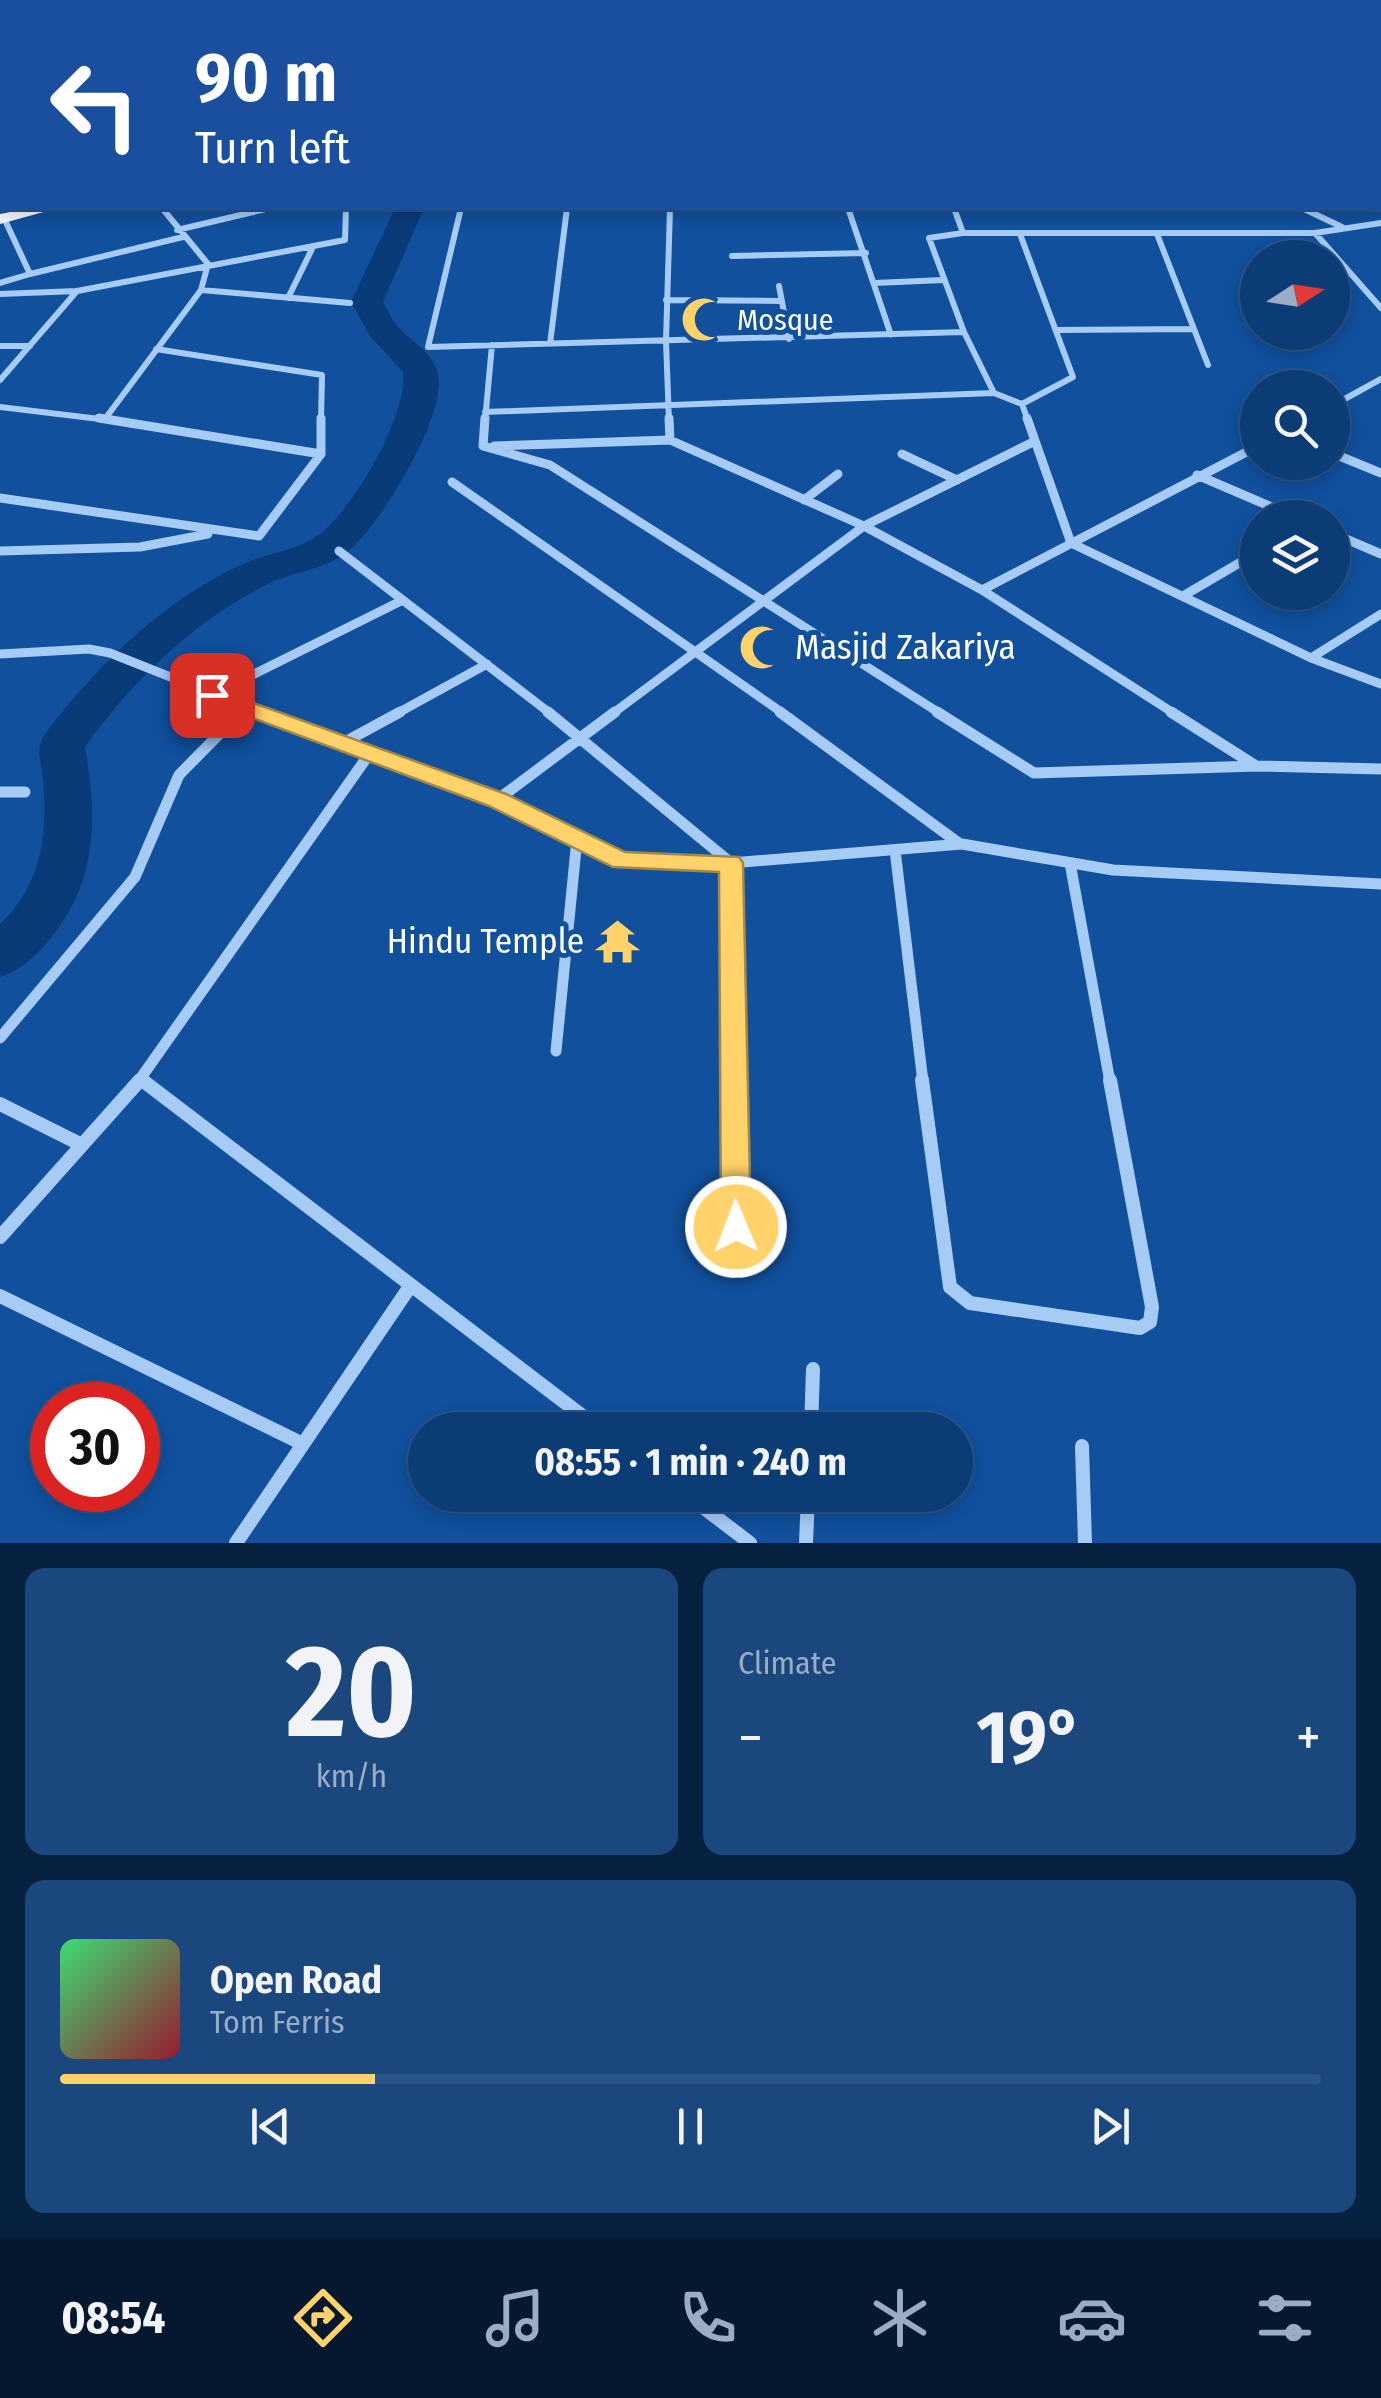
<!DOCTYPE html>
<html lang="en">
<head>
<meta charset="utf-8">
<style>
	body { margin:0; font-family:"Fira Sans Condensed",sans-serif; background:#1a477e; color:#f1f3f6; height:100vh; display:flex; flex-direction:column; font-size:38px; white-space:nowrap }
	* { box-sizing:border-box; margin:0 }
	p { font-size:32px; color:#9aadc5 }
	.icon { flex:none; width:55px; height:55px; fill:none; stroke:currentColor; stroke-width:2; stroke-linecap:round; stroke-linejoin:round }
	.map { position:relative; height:1543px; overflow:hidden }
	.side { display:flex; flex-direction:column; gap:25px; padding:25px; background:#072141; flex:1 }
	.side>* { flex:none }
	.top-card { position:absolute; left:0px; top:0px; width:1382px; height:210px; box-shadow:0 5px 15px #0003,0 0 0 2px #2c5688; background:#1a4fa0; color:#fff; overflow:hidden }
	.needle { width:65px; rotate:78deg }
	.buttons { position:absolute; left:1240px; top:240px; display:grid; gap:20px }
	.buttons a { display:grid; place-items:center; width:110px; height:110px; border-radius:50%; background:#0c3c76; box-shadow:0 5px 15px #0003,0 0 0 2px #2c5688; font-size:50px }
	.speed { position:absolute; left:30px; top:1382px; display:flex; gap:20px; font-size:50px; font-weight:700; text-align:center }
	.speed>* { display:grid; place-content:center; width:130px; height:130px; border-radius:50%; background:#0c3c76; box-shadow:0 5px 15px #0003,0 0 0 2px #2c5688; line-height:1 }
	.speed .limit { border:15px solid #d22; background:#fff; color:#111 }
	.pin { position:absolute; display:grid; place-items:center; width:85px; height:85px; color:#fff; margin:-42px; border-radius:20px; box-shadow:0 5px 15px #0006 }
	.me { position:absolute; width:110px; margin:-55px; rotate:359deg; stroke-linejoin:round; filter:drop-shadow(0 0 8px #0008) }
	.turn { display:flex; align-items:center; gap:35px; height:210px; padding:0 30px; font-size:45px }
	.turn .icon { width:130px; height:130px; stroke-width:2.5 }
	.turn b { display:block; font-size:70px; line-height:85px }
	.big { font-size:75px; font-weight:700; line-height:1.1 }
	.side .card { flex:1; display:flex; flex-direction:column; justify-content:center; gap:15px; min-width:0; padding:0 35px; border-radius:20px; background:#1a477e }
	.side .dial { align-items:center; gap:0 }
	.dial b { font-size:130px; line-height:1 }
	.song { display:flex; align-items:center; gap:30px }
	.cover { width:120px; height:120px; border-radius:15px; background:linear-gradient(135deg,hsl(140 70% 55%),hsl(350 70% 35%)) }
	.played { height:10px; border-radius:5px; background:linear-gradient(90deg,#ffd26a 25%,#2c5688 25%) }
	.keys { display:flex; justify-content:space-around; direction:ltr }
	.heat { display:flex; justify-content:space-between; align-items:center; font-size:55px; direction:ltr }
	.side .tiles { flex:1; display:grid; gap:25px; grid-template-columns:1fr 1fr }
	.card:last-child { grid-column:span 2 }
	.trip { position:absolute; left:408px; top:1412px; width:565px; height:100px; border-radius:50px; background:#0c3c76; box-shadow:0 5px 15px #0003,0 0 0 2px #2c5688; font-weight:700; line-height:100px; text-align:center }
	.menu { display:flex; height:160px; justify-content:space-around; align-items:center; background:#05182f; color:#9aadc5 }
	.menu .icon { width:70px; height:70px }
	.menu .selected { color:#ffd26a }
	.menu b { font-size:45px; color:#f1f3f6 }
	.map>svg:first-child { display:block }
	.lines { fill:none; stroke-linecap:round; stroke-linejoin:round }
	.river { fill:#0a3b79; fill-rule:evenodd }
	.street-far4 { stroke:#a6cbf5; stroke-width:5 }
	.street-far3 { stroke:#a6cbf5; stroke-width:6 }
	.street-far2 { stroke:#a6cbf5; stroke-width:9 }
	.street-far1 { stroke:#a6cbf5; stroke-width:11 }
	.street { stroke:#a6cbf5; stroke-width:14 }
	.primary { fill:#f4f8ff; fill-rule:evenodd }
	.route { fill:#ffd26a; stroke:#a68845; stroke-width:2.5 }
	.labels { text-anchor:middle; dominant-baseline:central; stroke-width:10; stroke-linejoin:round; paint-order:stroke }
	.far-poi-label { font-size:30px; fill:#fff; stroke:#10509d; text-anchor:start }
	.poi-label { font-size:35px; fill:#fff; stroke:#10509d; text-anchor:start }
</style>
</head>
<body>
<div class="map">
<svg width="1381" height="1543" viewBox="0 0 1381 1543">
	<rect width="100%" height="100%" fill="#10509d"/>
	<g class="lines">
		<path class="river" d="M 395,208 L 424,208 L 383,302 C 387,309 390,316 394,322 C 408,341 432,349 438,374 C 448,414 378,530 345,554 C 322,570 291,572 266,585 C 193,622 133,680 85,747 C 97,815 98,877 54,934 C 38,954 24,969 0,977 L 0,924 C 42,885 48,833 43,779 C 41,761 35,749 45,734 C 84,683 127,637 180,600 C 202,585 227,570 253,560 C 274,552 299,549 317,536 C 352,512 409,414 403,372 L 370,336 L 351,302 Z"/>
		<path class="street-far4" d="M 1109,0 L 1138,2
			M 1231,0 L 1238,2
			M 106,2 L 127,0
			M 259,2 L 280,0
			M 473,2 L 484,0
			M 602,2 L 612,0"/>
		<path class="street-far3" d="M 461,208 L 428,347 L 964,332
			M 792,208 L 848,208
			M 848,208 L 891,335
			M 954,208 L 963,233 L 1315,233 L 1381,223
			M 1302,208 L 1342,227
			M 177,230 L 270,208
			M 963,233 L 929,238 L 964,332 L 994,393 L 1022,404
			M 1315,233 L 1381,308
			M 1020,234 L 1073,377 L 1022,404 L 1028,421
			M 1157,234 L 1208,365
			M 732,256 L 866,253
			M 30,274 L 183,237
			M 0,283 L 30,274 L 4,218
			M 875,283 L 943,280
			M 779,286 L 789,339
			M 201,290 L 350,303
			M 0,294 L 77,291 L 345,240 L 346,208
			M 288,298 L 313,247
			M 666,300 L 782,301
			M 1056,330 L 1193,329
			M 550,344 L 567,208
			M 0,346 L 30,346
			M 156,349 L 322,375 L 321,421
			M 0,380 L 77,291
			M 1332,406 L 1381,379
			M 0,407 L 116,421
			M 485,412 L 994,393
			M 105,419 L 201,290 L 208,264 L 162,208
			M 485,421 L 492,345
			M 669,421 L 666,341 L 670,208"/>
		<path class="street-far2" d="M 99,418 L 321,454
			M 669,418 L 670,440 L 864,526 L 982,590 L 1175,714
			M 1027,418 L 1071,543 L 1311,658 L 1381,684
			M 483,446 L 550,465 L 941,714
			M 483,446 L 485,418
			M 494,446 L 670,440
			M 1332,453 L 1381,473
			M 902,454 L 957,480
			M 1197,475 L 1297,518
			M 452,482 L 784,714
			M 0,498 L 259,536 L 321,454 L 321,418
			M 804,500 L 838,474
			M 1332,533 L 1381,554
			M 0,551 L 140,547 L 208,534
			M 339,551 L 551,714
			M 982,590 L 1258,446
			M 1183,596 L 1258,552
			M 0,654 L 89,649 L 110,653 L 264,714
			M 1311,658 L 1381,614
			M 212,695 L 403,600
			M 238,714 L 245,707
			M 396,714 L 487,664
			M 612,714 L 864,526 L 1035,441"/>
		<path class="street-far1" d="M 257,712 L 497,800 L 621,861 L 731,863 L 962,844 L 1113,870 L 1381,884
			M 548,712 L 731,863 L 734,1082
			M 780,712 L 960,844
			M 937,712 L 1034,773 L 1257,766 L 1381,769
			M 1171,712 L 1256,766
			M 343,743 L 400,712
			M 0,792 L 25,792
			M 497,800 L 615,712
			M 895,850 L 923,1082
			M 1070,863 L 1110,1082
			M 0,1038 L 135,877 L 179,775 L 241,712
			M 556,1051 L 577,839
			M 141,1079 L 145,1082
			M 138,1082 L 370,753"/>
		<path class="street" d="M 142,1080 L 601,1430
			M 734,1080 L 736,1227
			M 922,1080 L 950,1287 L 970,1303 L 1140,1328 L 1150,1322 L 1152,1307 L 1110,1080
			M 0,1104 L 82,1145
			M 0,1237 L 140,1080
			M 0,1296 L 303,1444
			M 811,1430 L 813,1369
			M 1082,1446 L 1085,1543
			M 687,1495 L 750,1543
			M 236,1543 L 411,1285
			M 806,1543 L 808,1495"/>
		<path class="primary" d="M 31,208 L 58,208 L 0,224 L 0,214 Z"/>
	</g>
	<path class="route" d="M 212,688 L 506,794 L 625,852 L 739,857 L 743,863 L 751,1227 L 746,1237 L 736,1241 L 726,1237 L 721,1227 L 719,872 L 613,867 L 489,806 L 204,700 L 201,695 L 204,690 Z"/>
	<defs>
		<symbol id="mosque-bare" viewBox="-9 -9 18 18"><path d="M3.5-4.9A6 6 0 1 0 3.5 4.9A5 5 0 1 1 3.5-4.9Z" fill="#ffd26a" stroke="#10509d" stroke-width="2.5" paint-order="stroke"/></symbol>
		<symbol id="temple-bare" viewBox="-9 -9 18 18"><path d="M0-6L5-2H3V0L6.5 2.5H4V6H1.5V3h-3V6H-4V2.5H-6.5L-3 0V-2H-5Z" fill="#ffd26a" stroke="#10509d" stroke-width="2.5" paint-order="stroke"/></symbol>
	</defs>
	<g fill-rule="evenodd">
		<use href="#mosque-bare" x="672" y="288" width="63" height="63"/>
		<use href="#mosque-bare" x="730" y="616" width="63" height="63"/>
		<use href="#temple-bare" x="586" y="910" width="63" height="63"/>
	</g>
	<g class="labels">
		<g class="far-poi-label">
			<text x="737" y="320">Mosque</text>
		</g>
		<g class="poi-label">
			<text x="795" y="647">Masjid Zakariya</text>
			<text x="584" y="941" text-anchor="end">Hindu Temple</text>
		</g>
	</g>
</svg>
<div class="buttons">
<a><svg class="needle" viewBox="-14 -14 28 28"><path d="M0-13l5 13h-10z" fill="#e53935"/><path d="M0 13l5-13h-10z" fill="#9aadc5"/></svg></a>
<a><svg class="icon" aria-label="search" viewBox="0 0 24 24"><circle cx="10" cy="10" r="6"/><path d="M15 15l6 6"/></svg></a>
<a><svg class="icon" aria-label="layers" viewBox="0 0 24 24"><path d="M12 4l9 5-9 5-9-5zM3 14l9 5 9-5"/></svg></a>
</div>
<div class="speed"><div class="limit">30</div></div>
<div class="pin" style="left:212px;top:695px;background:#d93025"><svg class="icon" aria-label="arrive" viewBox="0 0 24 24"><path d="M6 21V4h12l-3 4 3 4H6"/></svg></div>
<svg class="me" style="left:736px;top:1227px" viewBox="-20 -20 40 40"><circle r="17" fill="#ffd26a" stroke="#fff" stroke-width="3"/><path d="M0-11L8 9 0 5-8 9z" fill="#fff"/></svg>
<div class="trip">08:55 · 1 min · 240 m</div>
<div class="top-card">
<div class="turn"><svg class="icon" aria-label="left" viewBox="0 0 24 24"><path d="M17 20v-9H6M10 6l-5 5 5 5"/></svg><div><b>90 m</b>Turn left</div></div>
</div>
</div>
<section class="side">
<div class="tiles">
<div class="card dial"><b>20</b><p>km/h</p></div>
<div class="card"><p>Climate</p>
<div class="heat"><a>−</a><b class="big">19°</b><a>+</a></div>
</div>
<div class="card">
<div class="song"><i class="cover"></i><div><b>Open Road</b><p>Tom Ferris</p></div></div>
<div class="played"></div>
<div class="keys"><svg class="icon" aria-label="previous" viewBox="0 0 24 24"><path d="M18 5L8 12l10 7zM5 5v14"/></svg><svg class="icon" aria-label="pause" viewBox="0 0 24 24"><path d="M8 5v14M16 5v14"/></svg><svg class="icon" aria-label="next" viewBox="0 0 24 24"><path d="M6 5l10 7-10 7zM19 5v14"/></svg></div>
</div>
</div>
</section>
<nav class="menu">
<b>08:54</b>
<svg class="icon selected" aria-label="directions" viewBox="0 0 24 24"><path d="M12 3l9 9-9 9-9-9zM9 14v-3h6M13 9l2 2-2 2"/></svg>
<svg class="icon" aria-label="music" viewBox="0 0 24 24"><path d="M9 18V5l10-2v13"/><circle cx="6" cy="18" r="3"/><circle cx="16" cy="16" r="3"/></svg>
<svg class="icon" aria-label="phone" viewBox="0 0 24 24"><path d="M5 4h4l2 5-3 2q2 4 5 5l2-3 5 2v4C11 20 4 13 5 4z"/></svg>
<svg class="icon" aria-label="climate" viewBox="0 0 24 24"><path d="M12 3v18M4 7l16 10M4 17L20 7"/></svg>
<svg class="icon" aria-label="car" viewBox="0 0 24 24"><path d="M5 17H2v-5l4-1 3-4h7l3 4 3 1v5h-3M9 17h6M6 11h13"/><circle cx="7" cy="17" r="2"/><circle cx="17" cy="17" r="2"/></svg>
<svg class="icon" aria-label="filters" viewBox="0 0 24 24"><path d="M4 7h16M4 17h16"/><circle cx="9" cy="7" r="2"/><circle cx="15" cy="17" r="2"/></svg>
</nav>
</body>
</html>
